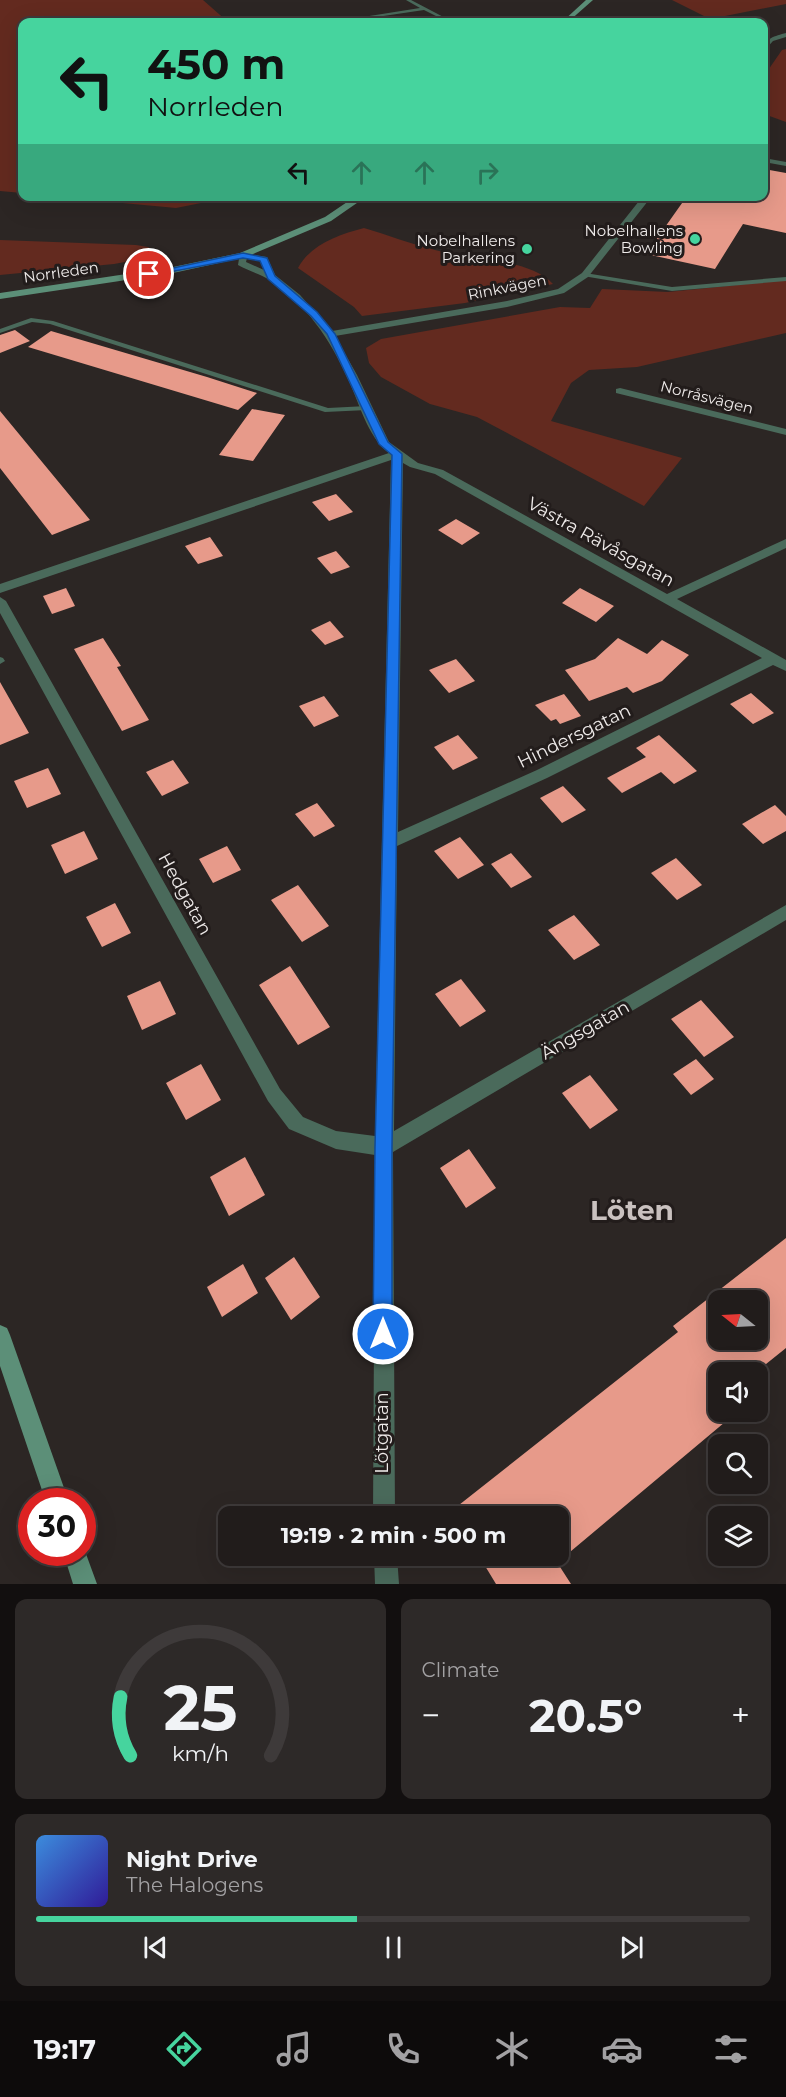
<!DOCTYPE html>
<html lang="en">
<head>
<meta charset="utf-8">
<style>
	body { margin:0; font-family:Montserrat,sans-serif; background:#2d2928; color:#f1f3f6; height:100vh; display:flex; flex-direction:column; font-size:22px; white-space:nowrap }
	* { box-sizing:border-box; margin:0 }
	p { font-size:20px; color:#a2a1a3 }
	.icon { flex:none; width:33px; height:33px; fill:none; stroke:currentColor; stroke-width:2; stroke-linecap:round; stroke-linejoin:round }
	.map { position:relative; height:1584px; overflow:hidden }
	.sheet { display:flex; flex-direction:column; gap:15px; padding:15px; background:#120f0f; flex:1 }
	.sheet>* { flex:none }
	.banner { position:absolute; left:18px; top:18px; width:750px; height:183px; border-radius:12px; box-shadow:0 6px 24px #0002,0 0 0 2px #3e3a3a; background:#46d49e; color:#111; overflow:hidden }
	.needle { width:39px; rotate:288deg }
	.fabs { position:absolute; left:708px; top:1290px; display:grid; gap:12px }
	.fabs a { display:grid; place-items:center; width:60px; height:60px; border-radius:12px; background:#211c1b; box-shadow:0 6px 24px #0002,0 0 0 2px #3e3a3a; font-size:30px }
	.speed { position:absolute; left:18px; top:1488px; display:flex; gap:12px; font-size:30px; font-weight:700; text-align:center }
	.speed>* { display:grid; place-content:center; width:78px; height:78px; border-radius:50%; background:#211c1b; box-shadow:0 6px 24px #0002,0 0 0 2px #3e3a3a; line-height:1 }
	.speed .limit { border:9px solid #d22; background:#fff; color:#111 }
	.pin { position:absolute; display:grid; place-items:center; width:51px; height:51px; color:#fff; margin:-26px; border:3px solid #fff; border-radius:50%; box-shadow:0 2px 6px #0007 }
	.me { position:absolute; width:66px; margin:-33px; rotate:0deg; stroke-linejoin:round; filter:drop-shadow(0 0 4px #0008) }
	.turn { display:flex; align-items:center; gap:21px; height:126px; padding:0 30px; font-size:27px }
	.turn .icon { width:78px; height:78px; stroke-width:2.5 }
	.turn b { display:block; font-size:42px; line-height:51px }
	.lanes { display:flex; align-items:center; height:57px; padding:0 30px; background:#0003; justify-content:center; gap:30px; direction:ltr }
	.lanes .off { opacity:.35 }
	.big { font-size:45px; font-weight:700; line-height:1.1 }
	.sheet .card { flex:1; display:flex; flex-direction:column; justify-content:center; gap:9px; min-width:0; padding:0 21px; border-radius:12px; background:#2d2928 }
	.sheet .dial { align-items:center; gap:0 }
	.dial svg { height:156px; overflow:visible; fill:none; stroke:#3e3a3a; stroke-width:7; stroke-linecap:round; text-anchor:middle }
	.dial text { fill:#f1f3f6; stroke:none }
	.song { display:flex; align-items:center; gap:18px }
	.cover { width:72px; height:72px; border-radius:9px; background:linear-gradient(135deg,hsl(210 70% 55%),hsl(250 70% 35%)) }
	.played { height:6px; border-radius:3px; background:linear-gradient(90deg,#46d49e 45%,#3e3a3a 45%) }
	.keys { display:flex; justify-content:space-around; direction:ltr }
	.heat { display:flex; justify-content:space-between; align-items:center; font-size:33px; direction:ltr }
	.sheet .tiles { flex:1; display:grid; gap:15px; grid-template-columns:1fr 1fr }
	.card:last-child { grid-column:span 2 }
	.trip { position:absolute; left:218px; top:1506px; width:351px; height:60px; border-radius:12px; background:#211c1b; box-shadow:0 6px 24px #0002,0 0 0 2px #3e3a3a; font-weight:700; line-height:60px; text-align:center }
	.menu { display:flex; height:96px; justify-content:space-around; align-items:center; background:#0d0b0b; color:#a2a1a3 }
	.menu .icon { width:42px; height:42px }
	.menu .current { color:#46d49e }
	.menu b { font-size:27px; color:#f1f3f6 }
	.map>svg:first-child { display:block }
	.green { fill:#632a1f }
	.building { fill:#e79a8a; fill-rule:evenodd }
	.lines { fill:none; stroke-linecap:round; stroke-linejoin:round }
	.lane { fill:#4a6a5b; fill-rule:evenodd }
	.street { fill:#4a6a5b; fill-rule:evenodd }
	.secondary { fill:#5c8f78; fill-rule:evenodd }
	.route { fill:#1a73e8; stroke:#114b97; stroke-width:1.5 }
	.poi-dot { fill:#46d49e; stroke:#221c1b; stroke-width:2 }
	.labels { text-anchor:middle; dominant-baseline:central; stroke-width:6; stroke-linejoin:round; paint-order:stroke }
	.far-poi-label { font-size:15px; fill:#eeeae9; stroke:#221c1b; text-anchor:end }
	.far-street-label { font-size:15px; fill:#eeeae9; stroke:#221c1b }
	.street-label { font-size:18px; fill:#eeeae9; stroke:#221c1b }
	.near-district-label { font-size:28px; font-weight:bold; fill:#c9c1bf; stroke:#221c1b }
</style>
</head>
<body>
<div class="map">
<svg width="786" height="1584" viewBox="0 0 786 1584">
	<rect width="100%" height="100%" fill="#2c2624"/>
	<path class="green" d="M 0,0 L 203,0 L 228,22 L 22,22 L 22,193 L 0,191 Z
		M 672,0 L 786,0 L 786,4 L 710,19 Z
		M 786,49 L 786,122 L 764,114 L 764,76 L 782,50 Z
		M 58,197 L 231,197 L 176,208 Z
		M 364,228 C 388,235 411,244 435,250 C 468,259 529,258 553,284 L 465,303 L 362,316 L 354,307 L 298,268 C 311,244 338,235 364,228 Z
		M 0,240 L 136,245 L 148,247 L 156,253 L 152,257 L 114,264 L 0,275 Z
		M 786,280 L 786,333 L 637,367 L 589,370 L 571,383 L 551,421 L 682,458 L 644,506 L 477,417 L 430,404 L 381,377 L 369,363 L 366,348 L 381,339 L 560,307 L 590,308 L 602,289 L 668,292 Z"/>
	<path class="building" d="M 764,169 L 786,173 L 786,233 L 743,224 L 715,269 L 646,254 L 687,196 L 764,196 Z
		M 15,330 L 30,341 L 0,353 L 0,335 Z
		M 51,331 L 207,377 L 257,393 L 238,410 L 28,347 Z
		M 252,409 L 285,415 L 253,461 L 219,455 Z
		M 0,411 L 90,520 L 52,535 L 0,468 Z
		M 336,494 L 353,512 L 329,521 L 312,502 Z
		M 456,519 L 480,533 L 462,545 L 438,530 Z
		M 210,537 L 223,556 L 198,564 L 185,546 Z
		M 336,551 L 350,567 L 331,574 L 317,558 Z
		M 66,588 L 75,606 L 52,614 L 43,596 Z
		M 580,588 L 614,606 L 596,622 L 562,603 Z
		M 330,621 L 344,637 L 325,645 L 311,630 Z
		M 103,638 L 121,666 L 117,667 L 149,720 L 122,731 L 74,649 Z
		M 618,638 L 647,654 L 662,640 L 689,655 L 662,681 L 633,693 L 627,687 L 589,701 L 565,670 L 595,659 Z
		M 456,659 L 475,681 L 449,693 L 429,670 Z
		M 0,682 L 29,733 L 0,745 Z
		M 751,693 L 774,713 L 753,724 L 730,704 Z
		M 564,694 L 581,716 L 560,724 L 556,719 L 551,721 L 535,705 Z
		M 324,696 L 339,716 L 314,727 L 299,706 Z
		M 458,735 L 478,758 L 453,770 L 434,747 Z
		M 659,735 L 697,771 L 674,784 L 661,772 L 622,793 L 607,778 L 646,757 L 636,748 Z
		M 173,760 L 189,783 L 162,796 L 146,772 Z
		M 48,768 L 61,794 L 27,808 L 14,781 Z
		M 563,786 L 586,810 L 562,823 L 540,798 Z
		M 317,803 L 335,826 L 314,837 L 295,814 Z
		M 775,805 L 786,816 L 786,831 L 763,844 L 742,824 Z
		M 84,831 L 98,859 L 65,874 L 51,845 Z
		M 460,837 L 484,865 L 458,879 L 434,851 Z
		M 227,846 L 241,870 L 213,883 L 199,859 Z
		M 511,853 L 532,877 L 511,888 L 491,864 Z
		M 676,858 L 702,885 L 677,900 L 651,873 Z
		M 298,885 L 329,926 L 302,942 L 271,900 Z
		M 115,903 L 131,933 L 102,947 L 86,917 Z
		M 574,915 L 600,945 L 574,960 L 548,930 Z
		M 290,966 L 330,1027 L 298,1045 L 259,985 Z
		M 461,979 L 486,1011 L 460,1027 L 435,994 Z
		M 160,981 L 176,1014 L 142,1030 L 127,996 Z
		M 701,1000 L 734,1037 L 704,1057 L 671,1019 Z
		M 696,1059 L 714,1079 L 691,1095 L 673,1074 Z
		M 201,1064 L 221,1100 L 186,1120 L 166,1083 Z
		M 590,1075 L 618,1110 L 590,1129 L 562,1093 Z
		M 469,1149 L 496,1188 L 466,1208 L 440,1168 Z
		M 245,1157 L 265,1195 L 229,1216 L 210,1177 Z
		M 786,1238 L 786,1348 L 756,1372 L 718,1372 L 718,1412 L 737,1412 L 558,1562 L 558,1516 L 445,1516 L 678,1332 L 673,1326 ZM 718,1300 L 758,1300 L 758,1340 L 718,1340 Z
		M 294,1257 L 320,1297 L 291,1320 L 265,1278 Z
		M 243,1264 L 258,1293 L 222,1317 L 207,1287 Z
		M 479,1556 L 553,1556 L 571,1584 L 496,1584 Z"/>
	<g class="lines">
		<path class="lane" d="M 406,0 L 411,0 L 453,22 L 448,22 L 424,10 L 363,19 L 293,17 L 295,16 L 363,17 L 420,8 Z
			M 764,158 L 786,162 L 786,166 L 764,162 Z
			M 585,273 L 672,287 L 786,277 L 786,281 L 672,291 L 583,276 L 582,275 Z
			M 31,318 L 53,321 L 328,408 L 367,406 L 371,408 L 367,410 L 325,412 L 50,324 L 32,322 L 0,333 L 0,329 Z
			M 0,657 L 3,658 L 5,661 L 0,664 Z"/>
		<path class="street" d="M 786,33 L 786,37 L 773,41 L 764,51 C 764,38 775,36 786,33 Z
			M 643,196 L 652,196 L 588,277 L 564,293 L 507,307 L 335,336 L 357,375 L 389,442 L 418,463 L 443,470 L 667,594 L 786,539 L 786,548 L 677,599 L 786,660 L 786,671 L 773,665 L 547,778 L 397,846 L 394,1131 L 786,905 L 786,920 L 393,1152 L 395,1516 L 373,1516 L 375,1155 L 336,1149 L 289,1129 L 268,1101 L 0,613 L 0,597 L 6,601 L 280,1089 L 303,1117 L 336,1131 L 375,1136 L 391,460 L 0,593 L 0,584 L 389,453 C 367,437 359,401 347,377 C 330,339 306,304 271,281 C 261,274 248,271 238,265 L 240,253 L 267,257 L 275,275 L 300,295 L 332,331 L 507,301 L 558,289 L 582,273 ZM 247,258 L 260,261 L 264,270 L 246,262 ZM 403,463 L 410,467 L 435,474 L 762,658 L 537,770 L 398,832 Z
			M 620,388 L 786,429 L 786,435 L 616,393 L 616,389 Z
			M 374,1556 L 397,1556 L 399,1584 L 375,1584 Z"/>
		<path class="secondary" d="M 586,0 L 593,0 L 568,22 L 562,22 Z
			M 356,196 L 367,196 L 331,221 L 246,257 L 173,273 L 0,299 L 0,293 L 173,267 L 240,253 L 325,217 Z
			M 0,1325 L 7,1328 L 10,1335 L 69,1502 L 46,1502 L 0,1366 Z
			M 82,1543 L 97,1584 L 73,1584 L 63,1552 L 82,1552 Z"/>
	</g>
	<path class="route" d="M 243,253 L 267,258 L 275,276 L 317,312 L 335,334 L 388,442 L 402,454 L 392,1147 L 392,1334 L 390,1341 L 383,1344 L 376,1341 L 373,1334 L 375,1147 L 392,455 L 379,444 L 327,334 L 311,316 L 268,279 L 260,261 L 243,258 L 149,276 L 145,274 Z"/>
	<g class="poi-dot">
		<circle cx="695" cy="239" r="6"/>
		<circle cx="527" cy="249" r="6"/>
	</g>
	<g class="labels">
		<g class="far-poi-label">
			<text x="683" y="230">Nobelhallens<tspan x="683" dy="17">Bowling</tspan></text>
			<text x="515" y="240">Nobelhallens<tspan x="515" dy="17">Parkering</tspan></text>
		</g>
		<g class="far-street-label">
			<text transform="translate(61 272) rotate(-8)">Norrleden</text>
			<text transform="translate(507 287) rotate(-11)">Rinkvägen</text>
			<text transform="translate(707 397) rotate(14)">Norråsvägen</text>
		</g>
		<g class="street-label">
			<text transform="translate(601 542) rotate(29)">Västra Rävåsgatan</text>
			<text transform="translate(574 736) rotate(-26)">Hindersgatan</text>
			<text transform="translate(185 894) rotate(61)">Hedgatan</text>
			<text transform="translate(585 1030) rotate(-30)">Ängsgatan</text>
			<text transform="translate(382 1433) rotate(-90)">Lötgatan</text>
		</g>
		<g class="near-district-label">
			<text x="632" y="1210">Löten</text>
		</g>
	</g>
</svg>
<div class="fabs">
<a><svg class="needle" viewBox="-14 -14 28 28"><path d="M0-13l5 13h-10z" fill="#e53935"/><path d="M0 13l5-13h-10z" fill="#a2a1a3"/></svg></a>
<a><svg class="icon" aria-label="sound" viewBox="0 0 24 24"><path d="M4 9h4l5-4v14l-5-4H4zM17 9q2 3 0 6"/></svg></a>
<a><svg class="icon" aria-label="search" viewBox="0 0 24 24"><circle cx="10" cy="10" r="6"/><path d="M15 15l6 6"/></svg></a>
<a><svg class="icon" aria-label="layers" viewBox="0 0 24 24"><path d="M12 4l9 5-9 5-9-5zM3 14l9 5 9-5"/></svg></a>
</div>
<div class="speed"><div class="limit">30</div></div>
<div class="pin" style="left:149px;top:274px;background:#d93025"><svg class="icon" aria-label="arrive" viewBox="0 0 24 24"><path d="M6 21V4h12l-3 4 3 4H6"/></svg></div>
<svg class="me" style="left:383px;top:1334px" viewBox="-20 -20 40 40"><circle r="17" fill="#1a73e8" stroke="#fff" stroke-width="3"/><path d="M0-11L8 9 0 5-8 9z" fill="#fff"/></svg>
<div class="trip">19:19 · 2 min · 500 m</div>
<div class="banner">
<div class="turn"><svg class="icon" aria-label="left" viewBox="0 0 24 24"><path d="M17 20v-9H6M10 6l-5 5 5 5"/></svg><div><b>450 m</b>Norrleden</div></div>
<div class="lanes"><svg class="icon" aria-label="left" viewBox="0 0 24 24"><path d="M17 20v-9H6M10 6l-5 5 5 5"/></svg><svg class="icon off" aria-label="ahead" viewBox="0 0 24 24"><path d="M12 20V5M6 11l6-6 6 6"/></svg><svg class="icon off" aria-label="ahead" viewBox="0 0 24 24"><path d="M12 20V5M6 11l6-6 6 6"/></svg><svg class="icon off" aria-label="right" viewBox="0 0 24 24"><path d="M7 20v-9h11M14 6l5 5-5 5"/></svg></div>
</div>
</div>
<section class="sheet">
<div class="tiles">
<div class="card dial"><svg viewBox="0 0 100 80">
<path d="M14 69A42 42 0 1 1 86 69"/>
<path d="M14 69A42 42 0 0 1 9 39" stroke="#46d49e"/>
<text x="50" y="56" font-size="32" font-weight="700">25</text>
<text x="50" y="72" font-size="11">km/h</text>
</svg></div>
<div class="card"><p>Climate</p>
<div class="heat"><a>−</a><b class="big">20.5°</b><a>+</a></div>
</div>
<div class="card">
<div class="song"><i class="cover"></i><div><b>Night Drive</b><p>The Halogens</p></div></div>
<div class="played"></div>
<div class="keys"><svg class="icon" aria-label="previous" viewBox="0 0 24 24"><path d="M18 5L8 12l10 7zM5 5v14"/></svg><svg class="icon" aria-label="pause" viewBox="0 0 24 24"><path d="M8 5v14M16 5v14"/></svg><svg class="icon" aria-label="next" viewBox="0 0 24 24"><path d="M6 5l10 7-10 7zM19 5v14"/></svg></div>
</div>
</div>
</section>
<nav class="menu">
<b>19:17</b>
<svg class="icon current" aria-label="directions" viewBox="0 0 24 24"><path d="M12 3l9 9-9 9-9-9zM9 14v-3h6M13 9l2 2-2 2"/></svg>
<svg class="icon" aria-label="music" viewBox="0 0 24 24"><path d="M9 18V5l10-2v13"/><circle cx="6" cy="18" r="3"/><circle cx="16" cy="16" r="3"/></svg>
<svg class="icon" aria-label="phone" viewBox="0 0 24 24"><path d="M5 4h4l2 5-3 2q2 4 5 5l2-3 5 2v4C11 20 4 13 5 4z"/></svg>
<svg class="icon" aria-label="climate" viewBox="0 0 24 24"><path d="M12 3v18M4 7l16 10M4 17L20 7"/></svg>
<svg class="icon" aria-label="car" viewBox="0 0 24 24"><path d="M5 17H2v-5l4-1 3-4h7l3 4 3 1v5h-3M9 17h6M6 11h13"/><circle cx="7" cy="17" r="2"/><circle cx="17" cy="17" r="2"/></svg>
<svg class="icon" aria-label="filters" viewBox="0 0 24 24"><path d="M4 7h16M4 17h16"/><circle cx="9" cy="7" r="2"/><circle cx="15" cy="17" r="2"/></svg>
</nav>
</body>
</html>
